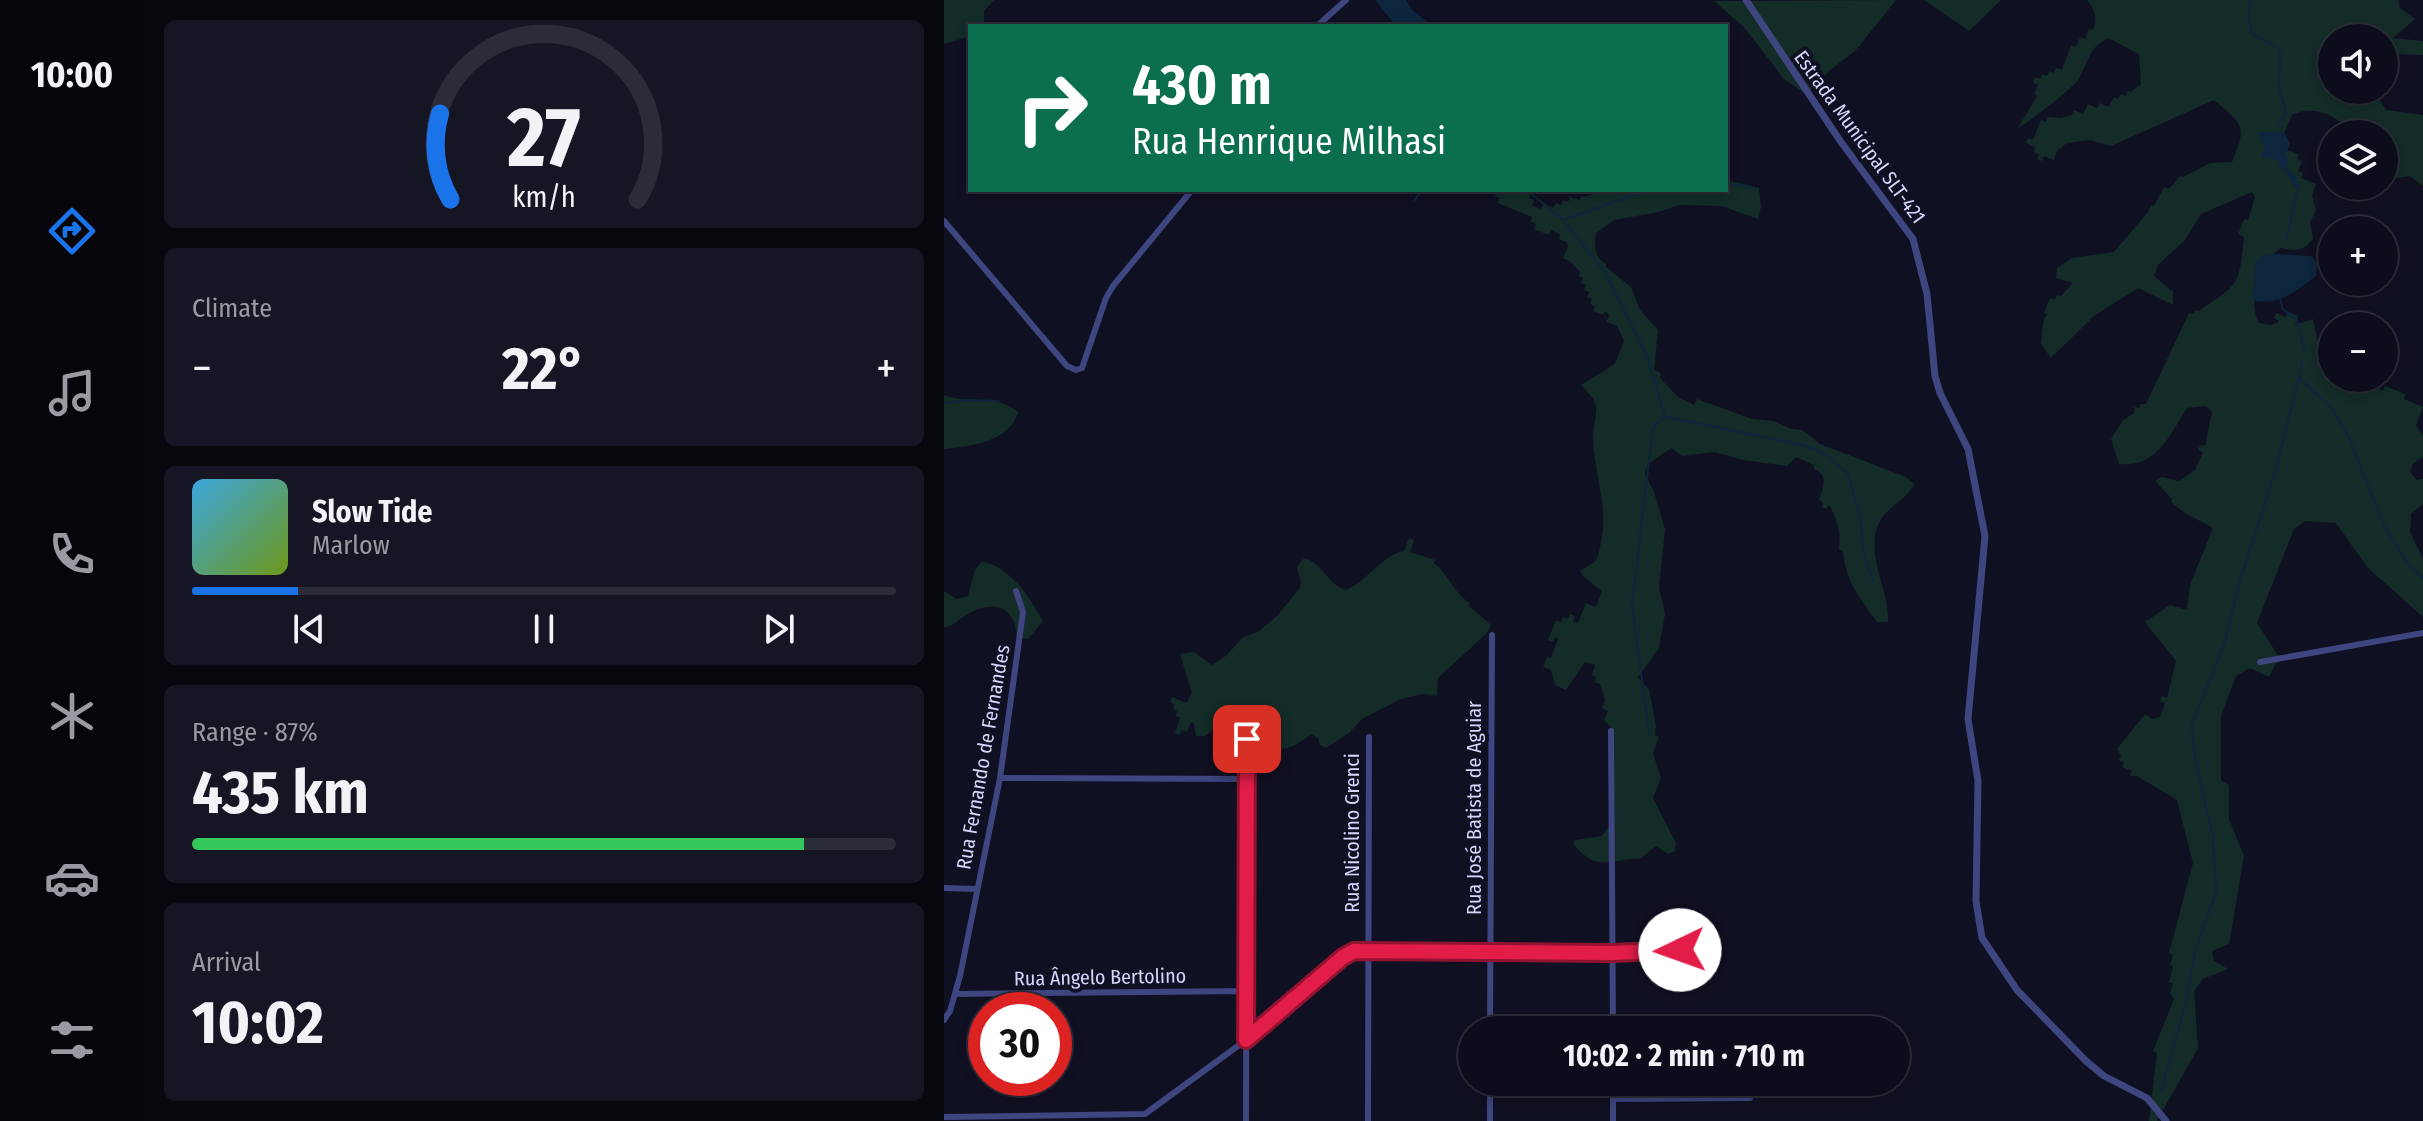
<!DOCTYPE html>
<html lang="en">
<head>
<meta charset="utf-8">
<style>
	body { margin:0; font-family:"Fira Sans Condensed",sans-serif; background:#151523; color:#f1f3f6; height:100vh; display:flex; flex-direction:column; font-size:30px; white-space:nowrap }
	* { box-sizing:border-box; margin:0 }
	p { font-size:26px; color:#9a9ba2 }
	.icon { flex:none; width:44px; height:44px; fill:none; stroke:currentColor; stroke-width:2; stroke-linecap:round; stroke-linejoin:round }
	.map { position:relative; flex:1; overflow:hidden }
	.drawer { display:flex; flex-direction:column; gap:20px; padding:20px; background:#07070e; width:800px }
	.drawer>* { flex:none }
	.banner { position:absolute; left:24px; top:24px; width:760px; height:168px; border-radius:0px; box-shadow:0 4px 12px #0003,0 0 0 2px #2c2c39; background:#0b6e4f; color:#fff; overflow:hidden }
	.fabs { position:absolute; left:1374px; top:24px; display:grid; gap:16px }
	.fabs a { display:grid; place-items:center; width:80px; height:80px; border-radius:50%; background:#0c0c1a; box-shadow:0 4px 12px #0003,0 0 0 2px #2c2c39; font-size:40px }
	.speed { position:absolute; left:24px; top:992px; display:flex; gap:16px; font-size:40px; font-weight:700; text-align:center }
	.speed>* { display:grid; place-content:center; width:104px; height:104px; border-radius:50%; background:#0c0c1a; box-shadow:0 4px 12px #0003,0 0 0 2px #2c2c39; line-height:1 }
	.speed .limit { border:12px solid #d22; background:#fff; color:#111 }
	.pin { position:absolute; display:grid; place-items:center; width:68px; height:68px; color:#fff; margin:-34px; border-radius:16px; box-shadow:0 4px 12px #0006 }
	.me { position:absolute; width:88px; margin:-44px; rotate:267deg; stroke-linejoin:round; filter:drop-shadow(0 0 6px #0008) }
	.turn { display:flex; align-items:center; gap:28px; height:168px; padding:0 32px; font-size:36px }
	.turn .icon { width:104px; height:104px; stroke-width:2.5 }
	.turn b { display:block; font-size:56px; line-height:68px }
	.big { font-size:60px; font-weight:700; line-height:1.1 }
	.drawer .tile { flex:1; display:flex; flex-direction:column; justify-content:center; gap:12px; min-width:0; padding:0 28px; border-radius:12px; background:#151523 }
	.drawer .dial { align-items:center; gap:0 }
	.dial svg { height:208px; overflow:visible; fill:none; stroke:#2c2c39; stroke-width:7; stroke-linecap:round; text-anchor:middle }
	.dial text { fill:#f1f3f6; stroke:none }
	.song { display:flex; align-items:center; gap:24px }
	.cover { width:96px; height:96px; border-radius:12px; background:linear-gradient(135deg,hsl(200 70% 55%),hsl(80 70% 35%)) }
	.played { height:8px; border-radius:4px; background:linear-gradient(90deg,#1a73e8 15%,#2c2c39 15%) }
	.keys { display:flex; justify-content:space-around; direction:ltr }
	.heat { display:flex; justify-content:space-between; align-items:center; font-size:44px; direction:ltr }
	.charge { height:12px; border-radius:6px; background:linear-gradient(90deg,#34c759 87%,#2c2c39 0) }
	.trip { position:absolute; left:514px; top:1016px; width:452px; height:80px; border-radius:40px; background:#0c0c1a; box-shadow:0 4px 12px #0003,0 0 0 2px #2c2c39; font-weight:700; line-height:80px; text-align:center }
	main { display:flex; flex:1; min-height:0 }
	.tab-bar { display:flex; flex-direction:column; width:144px; justify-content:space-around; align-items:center; background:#05050a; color:#9a9ba2 }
	.tab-bar .icon { width:56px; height:56px }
	.tab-bar .selected { color:#1a73e8 }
	.tab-bar b { font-size:36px; color:#f1f3f6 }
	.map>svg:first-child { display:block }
	.green { fill:#132c28 }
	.water { fill:#0d263e }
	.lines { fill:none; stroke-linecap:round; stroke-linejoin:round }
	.stream { stroke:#0d263e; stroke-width:2 }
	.minor { stroke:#3e457f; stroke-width:6 }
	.tertiary { stroke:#3e457f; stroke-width:7 }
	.route-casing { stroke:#92132f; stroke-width:20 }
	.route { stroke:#e11d48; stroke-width:14 }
	.labels { text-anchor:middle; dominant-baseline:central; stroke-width:8; stroke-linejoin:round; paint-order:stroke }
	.street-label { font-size:20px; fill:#d5d6fc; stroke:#101023 }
</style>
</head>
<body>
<main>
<nav class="tab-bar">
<b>10:00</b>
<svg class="icon selected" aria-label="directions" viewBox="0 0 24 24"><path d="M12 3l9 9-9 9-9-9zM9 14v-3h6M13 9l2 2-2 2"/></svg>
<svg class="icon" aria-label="music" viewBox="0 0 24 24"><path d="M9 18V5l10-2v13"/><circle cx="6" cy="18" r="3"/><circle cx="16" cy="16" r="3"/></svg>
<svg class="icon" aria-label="phone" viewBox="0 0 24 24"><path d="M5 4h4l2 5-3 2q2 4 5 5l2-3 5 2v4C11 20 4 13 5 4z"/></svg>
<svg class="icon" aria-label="climate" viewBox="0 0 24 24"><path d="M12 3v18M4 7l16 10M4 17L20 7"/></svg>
<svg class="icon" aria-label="car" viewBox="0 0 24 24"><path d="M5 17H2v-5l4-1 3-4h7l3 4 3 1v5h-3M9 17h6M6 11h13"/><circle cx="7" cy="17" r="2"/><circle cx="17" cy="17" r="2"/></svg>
<svg class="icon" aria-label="filters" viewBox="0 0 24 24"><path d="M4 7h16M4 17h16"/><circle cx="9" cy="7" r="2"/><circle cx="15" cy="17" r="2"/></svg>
</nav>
<section class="drawer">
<div class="tile dial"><svg viewBox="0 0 100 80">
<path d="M14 69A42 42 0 1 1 86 69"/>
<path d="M14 69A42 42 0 0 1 10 36" stroke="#1a73e8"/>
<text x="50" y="56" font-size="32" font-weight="700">27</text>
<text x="50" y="72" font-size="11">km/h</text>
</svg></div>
<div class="tile"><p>Climate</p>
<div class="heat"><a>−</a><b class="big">22°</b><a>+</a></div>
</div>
<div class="tile">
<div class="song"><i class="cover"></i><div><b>Slow Tide</b><p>Marlow</p></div></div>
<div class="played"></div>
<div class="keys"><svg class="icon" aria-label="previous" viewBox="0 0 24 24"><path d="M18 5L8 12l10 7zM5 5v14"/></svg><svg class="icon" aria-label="pause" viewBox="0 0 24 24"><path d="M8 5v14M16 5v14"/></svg><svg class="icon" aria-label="next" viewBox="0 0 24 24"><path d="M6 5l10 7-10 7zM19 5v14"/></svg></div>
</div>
<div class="tile"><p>Range · 87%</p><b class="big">435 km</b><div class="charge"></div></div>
<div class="tile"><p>Arrival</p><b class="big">10:02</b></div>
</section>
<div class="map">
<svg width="1479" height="1121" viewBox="0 0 1479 1121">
	<rect width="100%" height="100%" fill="#101023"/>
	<path class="green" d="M 0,0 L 50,0 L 40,11 L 40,26 L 26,26 L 26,36 L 0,44 Z
		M 952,0 L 912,50 L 885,71 L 871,88 L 859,92 L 840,79 L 800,27 L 770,1 Z
		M 980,0 L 1057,0 L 1025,31 Z
		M 1143,0 L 1454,0 L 1456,8 L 1471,19 L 1449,38 L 1479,41 L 1479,55 L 1440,54 L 1440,38 L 1388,38 L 1388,90 L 1430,90 L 1442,110 L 1479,115 L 1479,186 L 1466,176 L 1440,180 L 1440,134 L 1407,134 C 1395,115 1369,104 1348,115 L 1337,141 L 1340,149 L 1355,154 L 1353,159 L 1358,161 L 1354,171 L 1359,173 L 1357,178 L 1372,184 L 1368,195 L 1372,210 L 1366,223 L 1369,239 C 1360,251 1352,251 1337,248 C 1317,261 1302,301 1315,323 L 1326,325 L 1334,323 L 1334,320 L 1330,318 L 1332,313 L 1341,317 L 1344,312 L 1354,316 L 1351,325 L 1369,319 L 1375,349 L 1388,355 L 1388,378 L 1416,378 L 1439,391 L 1441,386 L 1461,394 L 1460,399 L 1479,407 L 1472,425 L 1479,436 L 1479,457 L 1469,464 L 1466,472 L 1473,480 L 1479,479 L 1479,504 L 1467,514 L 1466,532 L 1479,559 L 1479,617 L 1423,567 L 1392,523 L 1361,521 L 1350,529 L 1313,623 L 1335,657 L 1325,677 L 1306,668 L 1292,676 L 1277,716 L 1277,781 L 1285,785 L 1285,819 L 1300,856 L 1285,944 L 1268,951 L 1270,961 L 1284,969 L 1259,979 L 1250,991 L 1254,1048 L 1213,1121 L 1205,1121 L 1213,1053 L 1209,1051 L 1230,999 L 1226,994 L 1229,984 L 1225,982 L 1229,967 L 1226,965 L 1229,955 L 1225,953 L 1249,863 L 1233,800 L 1193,776 L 1186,776 L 1188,771 L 1178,767 L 1180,762 L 1175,760 L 1177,755 L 1173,749 L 1201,714 L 1208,719 L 1216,717 L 1221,703 L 1216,701 L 1218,696 L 1223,698 L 1232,661 L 1201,622 L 1226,605 L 1243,610 L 1246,585 L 1269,528 L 1241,513 L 1227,502 L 1228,499 L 1211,481 L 1218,477 L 1235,481 L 1251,470 L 1259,452 L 1254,450 L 1256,445 L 1261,446 L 1268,412 L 1262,406 L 1243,408 C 1225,436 1213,468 1175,464 L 1167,439 L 1179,420 L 1190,413 L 1190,407 L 1195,408 L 1197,404 L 1202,404 L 1245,313 L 1249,314 L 1252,310 L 1255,311 C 1294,283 1295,289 1300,237 L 1294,234 L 1300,219 L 1304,220 L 1311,197 L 1308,192 L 1257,214 L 1241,240 L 1214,265 L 1210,276 L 1229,292 L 1229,305 L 1194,288 L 1150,316 L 1107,358 L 1097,344 L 1099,322 L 1103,314 L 1100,313 L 1106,298 L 1111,299 L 1113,295 L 1117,296 L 1129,283 L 1112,278 L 1113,268 L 1128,258 L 1170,252 L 1204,212 L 1207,205 L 1210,206 L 1220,187 L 1225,189 L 1236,176 L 1239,177 L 1266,163 L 1288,162 C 1303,126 1300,125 1270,100 L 1167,146 L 1147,140 L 1123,143 L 1113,151 L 1110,160 L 1100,156 L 1098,161 L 1093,159 L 1095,154 L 1090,152 L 1091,147 L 1082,143 L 1084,138 L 1089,140 L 1097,120 L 1102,122 L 1104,117 L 1117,118 L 1128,115 L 1130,110 L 1139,114 L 1144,104 L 1153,108 L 1156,103 L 1165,107 L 1170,97 L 1174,99 L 1177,94 L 1182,96 L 1184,91 L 1187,92 L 1197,84 L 1195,54 L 1164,38 C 1142,50 1146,61 1134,80 C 1129,88 1080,126 1074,128 L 1093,96 L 1090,94 L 1094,85 L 1089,82 L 1091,77 L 1096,79 L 1098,74 L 1103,76 L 1105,71 L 1110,73 L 1112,68 L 1118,70 L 1127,45 L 1132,47 L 1136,37 L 1141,39 L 1145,29 L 1148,30 C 1155,19 1150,9 1143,0 Z
		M 782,180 L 815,188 L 817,207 L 814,219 L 778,206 L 735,205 L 715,212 L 670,220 L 652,233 C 650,246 650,257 662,264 L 662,267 L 687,287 L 696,310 L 714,330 L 710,370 L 717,373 L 716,378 L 734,397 L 750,405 L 753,399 L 808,419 L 830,421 L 847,429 L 858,430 L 876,444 L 962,477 L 970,484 C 963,500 945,505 936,521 C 919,553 946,590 944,622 L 933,622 C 914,595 902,582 899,551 L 895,549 C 897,533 894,520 885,505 L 882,509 L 878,507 L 879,502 L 875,500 C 879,488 885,475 870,469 L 870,465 L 852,457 L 843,466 L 799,460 L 771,452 L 738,456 L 727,448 L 703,465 L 701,474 L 710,492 L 721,529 L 715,588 L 721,614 L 715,648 L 694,677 L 705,690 L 712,725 L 711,735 L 715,737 L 709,753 L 717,778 L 709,798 L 732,843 L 731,851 L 724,854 L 712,846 L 696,859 C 665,858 655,874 629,844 L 631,840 L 658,836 L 665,826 L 669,730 L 660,720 L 664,711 L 658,708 L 661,700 L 656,684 L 651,682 L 652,677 L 648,675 L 651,665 L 641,662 L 622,690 L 611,685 L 607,670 L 599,667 L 603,657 L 607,658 L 614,639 L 611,637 L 609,642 L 604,640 L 612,620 L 617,622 L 619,617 L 624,619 L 626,614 L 631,616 L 629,621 L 634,623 L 642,603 L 652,607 L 658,591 L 640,577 L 636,571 L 652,561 C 669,511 651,486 649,437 C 649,427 653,415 652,405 C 650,397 642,391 637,385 L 671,364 L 680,341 L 673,326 L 662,322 L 665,316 L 662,311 L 659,315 L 649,311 L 651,306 L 646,304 L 648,299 L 643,297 L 645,292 L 640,290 L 642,285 L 637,283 L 639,278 L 635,276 L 636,272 L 627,262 L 619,258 L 624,247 L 623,242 L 615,239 L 616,234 L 607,230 L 605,235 L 590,229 L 592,224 L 587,222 L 588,217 L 554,203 L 556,198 L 551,196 L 553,190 L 582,190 L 587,193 L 585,198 L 590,200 L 588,205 L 597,209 L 600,204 L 609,208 L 612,203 L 617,205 L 619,200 L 624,202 L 626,197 L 635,200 L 638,196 L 641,197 L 657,190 L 782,190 Z
		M 0,395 C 25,405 52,393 74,412 C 66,442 27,446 0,449 Z
		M 465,538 L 470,540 L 466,552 L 491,560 L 490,563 C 504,573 510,594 526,603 L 525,606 L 547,625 L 543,633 L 494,678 L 493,696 L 478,694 L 457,699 L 418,719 L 405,733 L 382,748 L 376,745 L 374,738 L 367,734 C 341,755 335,750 305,741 L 301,744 L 286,738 L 288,733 L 273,727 L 261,736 L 252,736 L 250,724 L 247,722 L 243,732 L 238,730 L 235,735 L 231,733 L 236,718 L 232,716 L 233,711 L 229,709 L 230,704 L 226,702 L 228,697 L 242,703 L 248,693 L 236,654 L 250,652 L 268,665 L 283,655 L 298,638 L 315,631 L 333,616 L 355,589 L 357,582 L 353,567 L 360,558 C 378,562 384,585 402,590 C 423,581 441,553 460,551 Z
		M 38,561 C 68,569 84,595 99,621 L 84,639 L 73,638 C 71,605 49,599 22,615 C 13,620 11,626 0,627 L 0,591 L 13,599 L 24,596 L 31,570 Z"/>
	<path class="water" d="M 431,0 L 462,0 L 468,10 L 488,26 L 452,26 Z
		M 1317,132 L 1340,132 L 1346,144 L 1341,154 L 1344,159 L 1343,168 L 1352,177 L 1357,193 C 1346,186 1347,173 1335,166 L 1335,161 L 1317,157 L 1321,149 L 1314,134 Z
		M 1333,254 L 1367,256 L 1374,263 L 1372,276 C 1353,290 1338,304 1312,301 L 1308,297 L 1312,262 L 1320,255 Z"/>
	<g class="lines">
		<path class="stream" d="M 1306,0 L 1305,22 L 1308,34 C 1344,53 1336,44 1335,82 C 1334,93 1341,103 1342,114 L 1333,127
			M 782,183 L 812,189
			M 583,190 L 619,220 L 661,272 L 704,358 L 721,417 L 709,428 L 688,603 L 705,734
			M 470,201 L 478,190
			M 619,220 L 705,190
			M 1342,241 L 1353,192
			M 1336,299 L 1339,309 L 1353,320 L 1361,353
			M 1358,362 L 1355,378 L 1387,407 L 1404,435 L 1441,528 L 1465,565 L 1479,578
			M 0,403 L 25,400 L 55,401
			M 723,417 L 859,445 L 880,453 L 904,474 L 917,520 L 919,550 L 929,581
			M 1217,1092 L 1243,998 L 1251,951 L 1272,892 L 1269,837 L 1250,754 L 1248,724 L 1281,642 L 1297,577 L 1332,469 L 1355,378"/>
		<path class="minor" d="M 373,26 L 402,0
			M 0,221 L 123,366 L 132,370 L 138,368 L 162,298 L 169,286 L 248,190
			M 1316,662 L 1479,633
			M 667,731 L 669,1030
			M 56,778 L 302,779
			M 0,888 L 33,889
			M 11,994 L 303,991
			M 0,1020 L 6,1011 L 16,976 L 56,778 L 79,612 L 72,591
			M 546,1030 L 548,635
			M 546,1082 L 546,1121
			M 669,1082 L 669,1121
			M 669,1099 L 806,1098
			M 0,1117 L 201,1114 L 302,1040 L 399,957 L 410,951 L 668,953 L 736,950
			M 302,1121 L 303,739
			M 424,1121 L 425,737"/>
		<path class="tertiary" d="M 802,0 L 897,142 L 969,239 L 983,294 L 991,376 L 996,393 L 1024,449 L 1041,536 L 1024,719 L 1034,781 L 1032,901 L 1038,938 L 1073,990 L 1142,1061 L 1160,1076 L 1203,1098 L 1222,1121"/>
	</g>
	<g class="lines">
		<defs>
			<path id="route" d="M 303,739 L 302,1040 L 399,957 L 410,951 L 668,953 L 736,950"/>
		</defs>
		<use href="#route" class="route-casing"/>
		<use href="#route" class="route"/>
	</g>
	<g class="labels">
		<g class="street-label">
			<text transform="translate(916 137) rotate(54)">Estrada Municipal SLT-421</text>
			<text transform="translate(39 757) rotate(-80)">Rua Fernando de Fernandes</text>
			<text transform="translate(530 808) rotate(-90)">Rua José Batista de Aguiar</text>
			<text transform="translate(408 833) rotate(-90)">Rua Nicolino Grenci</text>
			<text transform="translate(156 977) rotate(-1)">Rua Ângelo Bertolino</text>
		</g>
	</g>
</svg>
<div class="fabs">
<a><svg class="icon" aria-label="sound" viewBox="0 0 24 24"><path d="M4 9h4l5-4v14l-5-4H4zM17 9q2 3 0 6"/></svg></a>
<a><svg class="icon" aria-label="layers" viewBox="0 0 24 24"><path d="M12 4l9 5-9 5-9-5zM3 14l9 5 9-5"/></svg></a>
<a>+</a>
<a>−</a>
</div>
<div class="speed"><div class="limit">30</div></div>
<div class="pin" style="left:303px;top:739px;background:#d93025"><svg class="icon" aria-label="arrive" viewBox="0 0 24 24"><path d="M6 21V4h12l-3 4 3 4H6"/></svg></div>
<svg class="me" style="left:736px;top:950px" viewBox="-20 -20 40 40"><circle r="19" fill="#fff"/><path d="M0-13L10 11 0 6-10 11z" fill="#e11d48"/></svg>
<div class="trip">10:02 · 2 min · 710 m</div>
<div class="banner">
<div class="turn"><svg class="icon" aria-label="right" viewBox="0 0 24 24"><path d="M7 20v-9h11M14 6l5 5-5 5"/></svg><div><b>430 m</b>Rua Henrique Milhasi</div></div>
</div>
</div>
</main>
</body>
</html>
